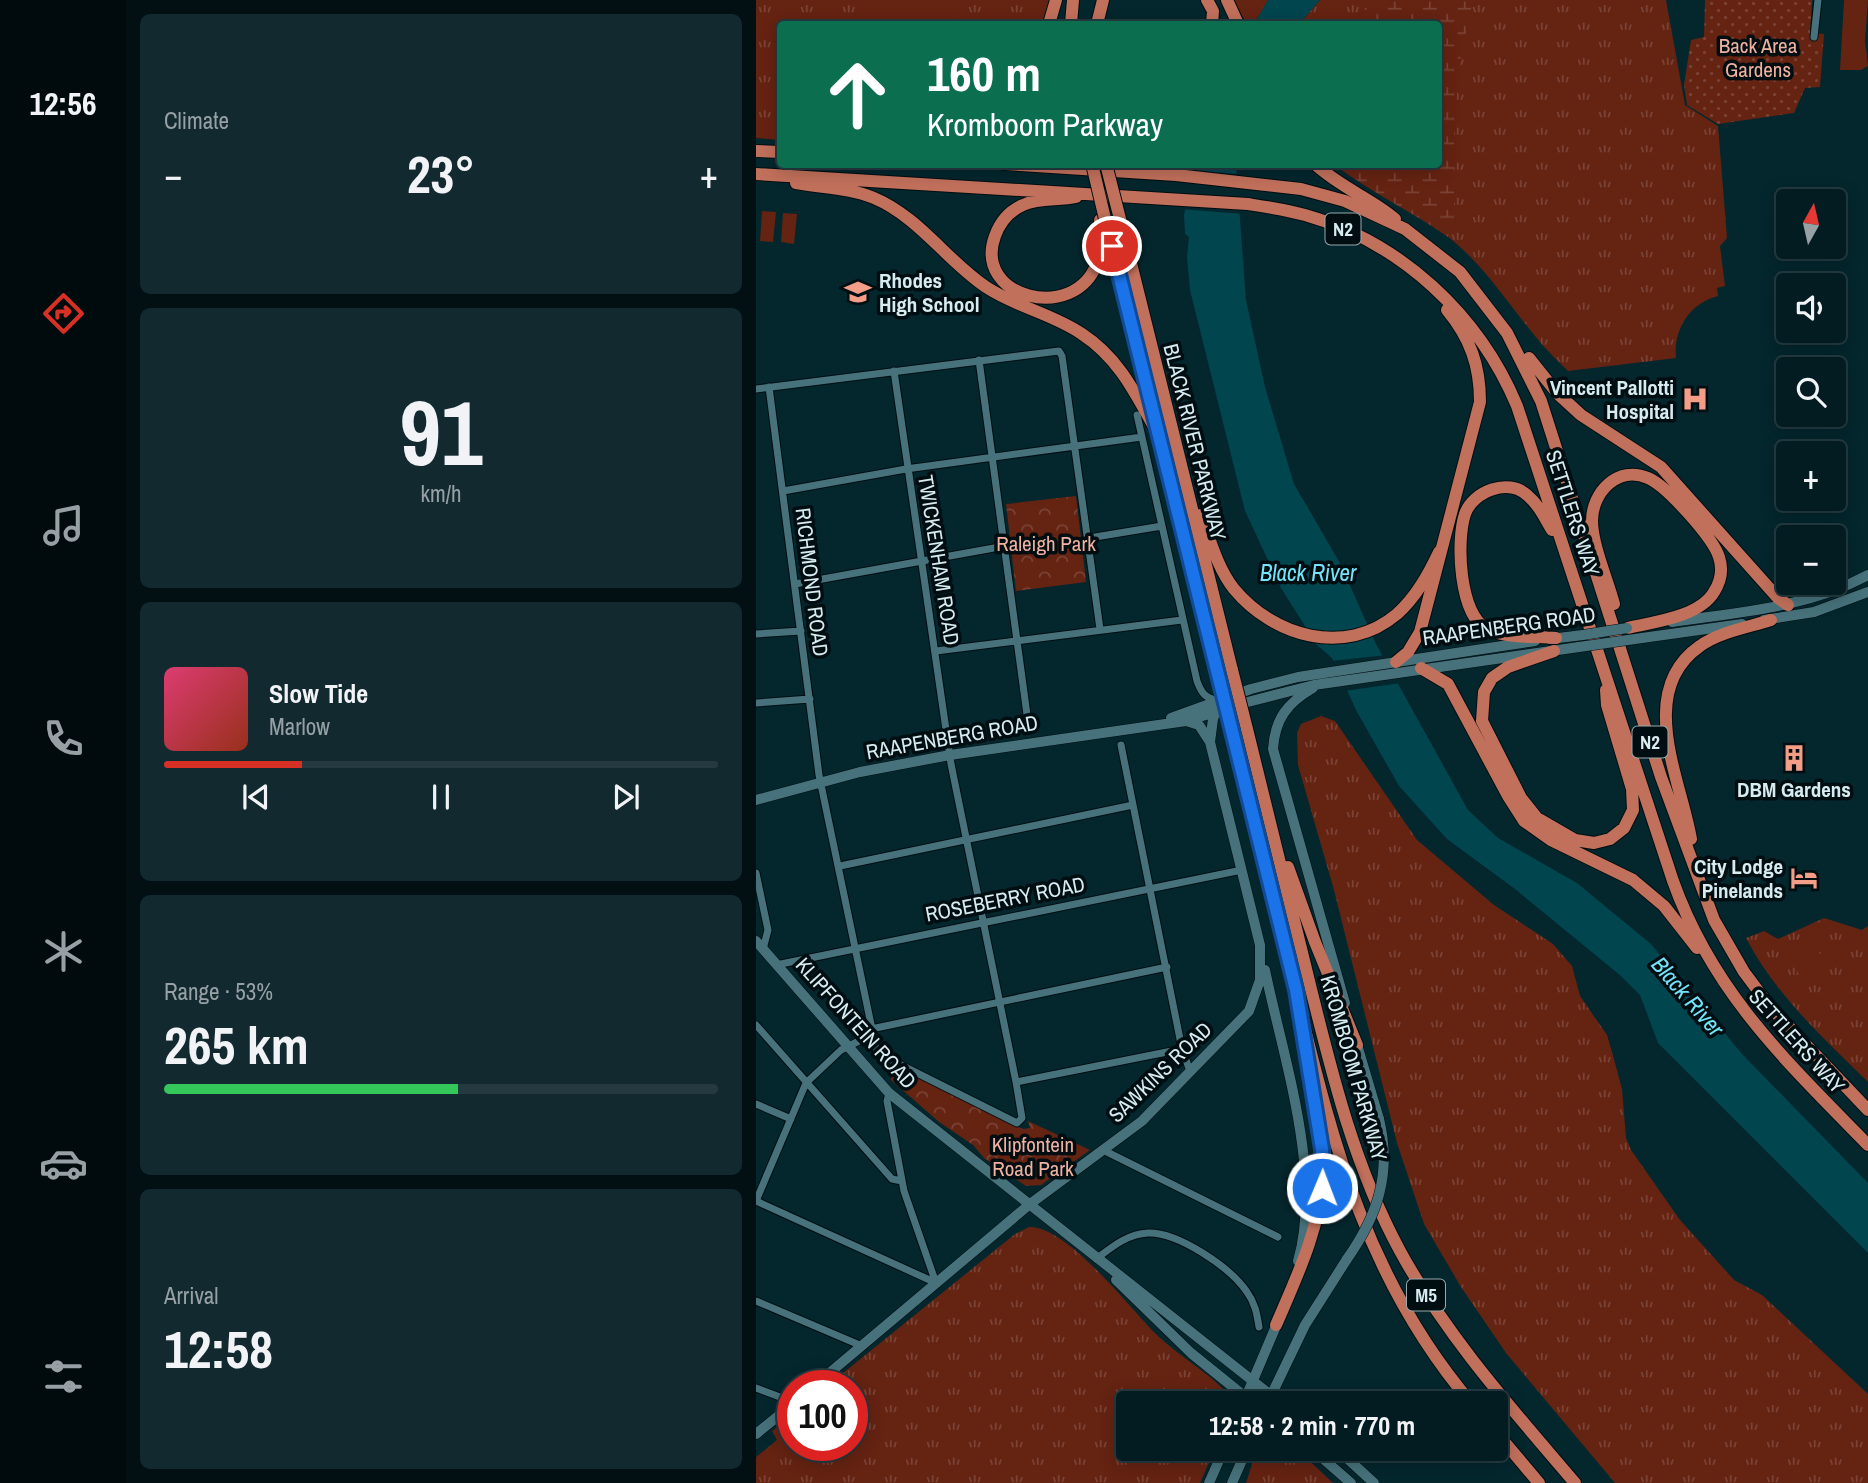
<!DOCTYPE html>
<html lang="en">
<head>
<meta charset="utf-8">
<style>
	body { margin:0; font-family:"Archivo Narrow",sans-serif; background:#11292f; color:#f1f3f6; height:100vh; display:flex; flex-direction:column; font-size:26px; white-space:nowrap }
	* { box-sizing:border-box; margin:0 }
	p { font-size:23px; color:#97a1a5 }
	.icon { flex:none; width:38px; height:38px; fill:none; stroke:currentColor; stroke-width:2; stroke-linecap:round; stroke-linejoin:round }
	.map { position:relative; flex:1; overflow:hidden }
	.side { display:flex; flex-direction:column; gap:14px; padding:14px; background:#020f13; width:630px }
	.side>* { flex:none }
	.hud { position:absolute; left:21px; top:21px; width:665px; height:147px; border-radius:7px; box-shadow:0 4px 18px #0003,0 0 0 2px #243a40; background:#0b6e4f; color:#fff; overflow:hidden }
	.needle { width:46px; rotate:8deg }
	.buttons { position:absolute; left:1020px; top:189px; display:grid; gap:14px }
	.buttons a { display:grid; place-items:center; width:70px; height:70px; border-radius:7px; background:#031c22; box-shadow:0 4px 18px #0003,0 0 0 2px #243a40; font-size:35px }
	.speed { position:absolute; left:21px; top:1370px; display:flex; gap:14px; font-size:35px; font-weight:700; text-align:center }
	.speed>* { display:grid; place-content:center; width:91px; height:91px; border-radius:50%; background:#031c22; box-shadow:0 4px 18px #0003,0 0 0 2px #243a40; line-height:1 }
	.speed .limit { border:10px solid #d22; background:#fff; color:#111 }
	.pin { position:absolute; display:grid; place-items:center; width:60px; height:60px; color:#fff; margin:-30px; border:4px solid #fff; border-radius:50%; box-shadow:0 2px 7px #0007 }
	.me { position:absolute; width:77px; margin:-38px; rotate:1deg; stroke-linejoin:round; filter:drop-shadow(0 0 5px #0008) }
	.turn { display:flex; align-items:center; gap:24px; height:147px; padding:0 35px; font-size:32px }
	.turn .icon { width:91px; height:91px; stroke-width:2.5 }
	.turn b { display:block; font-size:49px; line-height:60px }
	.big { font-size:52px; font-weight:700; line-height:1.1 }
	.side .card { flex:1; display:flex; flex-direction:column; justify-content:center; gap:10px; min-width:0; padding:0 24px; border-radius:10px; background:#11292f }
	.side .dial { align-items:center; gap:0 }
	.dial b { font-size:91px; line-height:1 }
	.song { display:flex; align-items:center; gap:21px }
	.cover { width:84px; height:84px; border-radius:10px; background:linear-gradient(135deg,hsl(340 70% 55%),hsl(10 70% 35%)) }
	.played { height:7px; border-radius:4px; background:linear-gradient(90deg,#d93025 25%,#243a40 25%) }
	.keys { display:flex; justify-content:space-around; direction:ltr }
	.heat { display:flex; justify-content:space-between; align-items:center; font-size:38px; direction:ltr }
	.charge { height:10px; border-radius:5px; background:linear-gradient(90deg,#34c759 53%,#243a40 0) }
	.trip { position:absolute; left:360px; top:1391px; width:392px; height:70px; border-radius:7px; background:#031c22; box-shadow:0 4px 18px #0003,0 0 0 2px #243a40; font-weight:700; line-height:70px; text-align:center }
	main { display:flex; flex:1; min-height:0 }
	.menu { display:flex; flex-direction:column; width:126px; justify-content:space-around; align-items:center; background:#010b0e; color:#97a1a5 }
	.menu .icon { width:49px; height:49px }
	.menu .selected { color:#d93025 }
	.menu b { font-size:32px; color:#f1f3f6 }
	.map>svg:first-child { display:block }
	.grass { fill:url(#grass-tufts) }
	.forest { fill:url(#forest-crowns) }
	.wetland { fill:url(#wetland-marsh) }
	.garden { fill:url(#garden-dots) }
	.pitch { fill:#652312 }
	.water { fill:#01454f }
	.pier { fill:#04262d }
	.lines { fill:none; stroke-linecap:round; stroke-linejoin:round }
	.street-casing { stroke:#000e12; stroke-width:9 }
	.secondary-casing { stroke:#000e12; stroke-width:11 }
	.highway-casing { stroke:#000e12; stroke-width:14 }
	.street { stroke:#47727b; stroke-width:7 }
	.secondary { stroke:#47727b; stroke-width:10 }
	.highway { stroke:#c1705b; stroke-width:12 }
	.secondary-bridge-casing { stroke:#000e12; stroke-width:11; stroke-linecap:butt }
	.highway-bridge-casing { stroke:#000e12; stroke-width:14; stroke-linecap:butt }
	.secondary-bridge { stroke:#47727b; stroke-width:10 }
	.highway-bridge { stroke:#c1705b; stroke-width:12 }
	.route-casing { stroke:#114b97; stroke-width:18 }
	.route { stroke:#1a73e8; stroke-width:12 }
	.labels { text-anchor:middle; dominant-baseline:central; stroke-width:7; stroke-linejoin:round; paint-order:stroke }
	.shield { fill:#000e11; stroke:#96a9ae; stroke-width:2 }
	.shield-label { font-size:19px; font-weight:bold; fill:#d6ecf1 }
	.park-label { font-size:21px; fill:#f1b1a0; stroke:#000e11 }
	.poi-label { font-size:21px; font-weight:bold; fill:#d6ecf1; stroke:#000e11; text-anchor:end }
	.street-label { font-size:21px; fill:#d6ecf1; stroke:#000e11 }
	.water-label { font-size:23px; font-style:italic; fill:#74e4fa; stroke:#000e11 }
</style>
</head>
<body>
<main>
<nav class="menu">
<b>12:56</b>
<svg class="icon selected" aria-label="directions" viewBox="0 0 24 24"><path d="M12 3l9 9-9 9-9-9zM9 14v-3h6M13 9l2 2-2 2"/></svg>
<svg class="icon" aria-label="music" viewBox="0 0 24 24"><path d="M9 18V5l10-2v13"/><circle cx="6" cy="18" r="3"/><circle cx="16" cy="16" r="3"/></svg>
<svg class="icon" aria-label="phone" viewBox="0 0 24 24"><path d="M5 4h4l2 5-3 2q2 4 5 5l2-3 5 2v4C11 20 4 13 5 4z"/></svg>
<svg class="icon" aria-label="climate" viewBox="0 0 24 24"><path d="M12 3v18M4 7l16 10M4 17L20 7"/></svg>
<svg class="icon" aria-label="car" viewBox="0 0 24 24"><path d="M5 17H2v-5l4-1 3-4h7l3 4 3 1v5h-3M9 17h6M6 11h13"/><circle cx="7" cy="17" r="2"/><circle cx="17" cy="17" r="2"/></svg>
<svg class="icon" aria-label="filters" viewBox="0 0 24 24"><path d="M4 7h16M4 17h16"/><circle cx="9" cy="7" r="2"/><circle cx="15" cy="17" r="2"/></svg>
</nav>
<section class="side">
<div class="card"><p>Climate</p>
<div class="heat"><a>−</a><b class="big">23°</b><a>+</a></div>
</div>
<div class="card dial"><b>91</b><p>km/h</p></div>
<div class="card">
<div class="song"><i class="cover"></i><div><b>Slow Tide</b><p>Marlow</p></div></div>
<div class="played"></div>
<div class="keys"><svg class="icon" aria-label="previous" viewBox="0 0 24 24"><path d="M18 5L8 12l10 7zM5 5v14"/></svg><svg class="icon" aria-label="pause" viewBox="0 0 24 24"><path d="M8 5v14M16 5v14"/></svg><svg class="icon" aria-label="next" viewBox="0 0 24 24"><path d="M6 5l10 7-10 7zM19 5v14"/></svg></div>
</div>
<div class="card"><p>Range · 53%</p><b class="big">265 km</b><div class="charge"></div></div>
<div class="card"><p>Arrival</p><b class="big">12:58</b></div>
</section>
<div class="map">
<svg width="1112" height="1483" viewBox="0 0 1112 1483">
	<defs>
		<pattern id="grass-tufts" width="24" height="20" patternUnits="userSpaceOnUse" patternTransform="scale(1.75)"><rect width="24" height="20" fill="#652312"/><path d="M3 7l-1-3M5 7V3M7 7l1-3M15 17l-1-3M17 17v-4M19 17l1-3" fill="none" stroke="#7a4335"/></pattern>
		<pattern id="forest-crowns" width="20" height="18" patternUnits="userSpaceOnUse" patternTransform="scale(1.75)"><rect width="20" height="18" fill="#652312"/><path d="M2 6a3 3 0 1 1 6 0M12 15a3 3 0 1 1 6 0" fill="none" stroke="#7a4335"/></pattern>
		<pattern id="wetland-marsh" width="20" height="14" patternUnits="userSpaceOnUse" patternTransform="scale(1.75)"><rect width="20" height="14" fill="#652312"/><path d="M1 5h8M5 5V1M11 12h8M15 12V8" fill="none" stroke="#7a4335"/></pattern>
		<pattern id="garden-dots" width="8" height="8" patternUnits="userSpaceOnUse" patternTransform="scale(1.75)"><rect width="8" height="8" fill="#652312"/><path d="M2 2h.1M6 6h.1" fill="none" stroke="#7a4335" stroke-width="1.8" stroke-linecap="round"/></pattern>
	</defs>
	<rect width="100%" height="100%" fill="#04262d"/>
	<path class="grass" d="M 0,0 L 295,0 L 288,24 L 24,24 L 24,140 L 0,138 Z
		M 477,0 L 512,0 L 498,24 L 491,24 Z
		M 564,0 L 910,0 L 929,105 L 962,126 L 971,238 L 964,246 L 969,286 L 961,288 L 962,296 C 933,303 917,331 920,358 L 812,371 C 801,360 789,349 779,336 C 750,301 728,265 691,236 C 656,209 615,191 579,165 L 682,164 L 682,24 L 543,24 Z
		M 565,716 L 579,721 L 661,840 L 738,905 L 797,944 L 816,966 L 824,996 L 851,1035 L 856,1052 L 866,1089 L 870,1138 L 875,1150 L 924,1220 L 978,1280 L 1006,1295 L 1112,1394 L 1112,1483 L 859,1483 L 750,1353 L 705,1287 L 668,1224 L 641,1143 L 578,890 L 542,765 L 541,733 L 545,724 Z
		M 1068,918 L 1106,930 L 1112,926 L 1112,1082 C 1067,1038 1019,994 990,938 L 1008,931 L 1022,939 Z
		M 273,1227 C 312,1226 374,1309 402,1336 C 424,1357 452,1372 472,1394 L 476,1403 L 373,1404 L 373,1449 L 459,1449 L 444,1483 L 0,1483 L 0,1457 L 21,1440 L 16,1431 L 37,1414 L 37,1446 L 96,1446 L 96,1386 L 71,1386 L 259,1234 Z
		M 525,1449 L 543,1451 L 577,1483 L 490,1483 L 498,1458 Z"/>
	<path class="forest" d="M 320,496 L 330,582 L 260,591 L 250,504 Z
		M 134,1062 L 267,1129 L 274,1128 L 272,1121 L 334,1150 L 285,1185 L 270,1186 L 228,1158 L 217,1145 L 183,1122 L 135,1080 Z"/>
	<path class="wetland" d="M 609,0 L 717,0 L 703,65 L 698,130 L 698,227 L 692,237 C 655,211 614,192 579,165 L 682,164 L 682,24 L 608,24 Z"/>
	<path class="garden" d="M 949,0 L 1056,0 L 1054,33 L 1068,34 L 1064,87 L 1049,88 L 1038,113 L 962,124 L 931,105 L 928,85 L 935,40 L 948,37 Z"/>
	<path class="pitch" d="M 110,0 L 196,0 L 201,24 L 114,24 Z
		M 1088,0 L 1112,0 L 1109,41 L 1112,66 L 1105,70 L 1084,70 Z
		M 6,211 L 20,212 L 17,242 L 4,241 Z
		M 27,213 L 41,214 L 38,244 L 25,242 Z
		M 1051,949 L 1061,949 L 1065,956 L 1055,978 L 1051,981 L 1043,976 C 1040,966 1041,954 1051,949 Z"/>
	<path class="water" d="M 512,0 L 564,0 L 543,24 L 498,24 Z
		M 437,165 L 480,165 L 490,300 L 509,387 L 538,484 L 584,563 L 620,644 L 712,810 L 742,838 L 821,883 L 895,944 L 986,1054 L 1112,1183 L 1112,1253 L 902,1043 L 884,995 L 865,976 L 759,889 L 691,839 L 643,786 L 601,712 L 576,658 L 561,645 L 525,588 L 489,511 L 434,290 L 431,257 L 433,237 L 429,234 L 428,215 Z"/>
	<path class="pier" d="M 431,170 L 484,174 L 487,214 L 425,209 Z
		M 631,655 L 645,683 L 588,691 L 576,661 Z"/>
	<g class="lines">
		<defs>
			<path id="street" d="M 1058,37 L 1062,0
				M 223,360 L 272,722
				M 13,387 L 63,775 L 121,1053 L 261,1123 L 266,1118 L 260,1082 L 195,764 L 138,371
				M 0,389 L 303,351 L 306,356 L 344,629
				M 381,415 L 441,681 C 445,692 449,699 462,700
				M 27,491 L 150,469 L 386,437
				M 333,538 L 406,526
				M 39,584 L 249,546
				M 0,634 L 45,631
				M 180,651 L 426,620
				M 0,703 L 54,699
				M 365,745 L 426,1049 L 434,1071
				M 84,866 L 377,805
				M 0,873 L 12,930 L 7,949
				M 20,965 L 486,870
				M 0,1025 L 136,1179 L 146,1181
				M 260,1082 L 426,1049
				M 133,1093 L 131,1101 L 148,1191 L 180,1283
				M 0,1104 L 35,1119
				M 347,1150 L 522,1237
				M 0,1201 L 50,1083 L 85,1050 L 109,1038 L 115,1029 L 411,967
				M 0,1201 L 178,1282
				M 340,1259 C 356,1247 371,1234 392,1233 C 422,1232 474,1267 491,1292 C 499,1303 501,1314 503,1327
				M 0,1301 L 106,1346
				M 0,1388 L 37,1402"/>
			<path id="secondary" d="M 1008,620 L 1058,612 L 1112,592
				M 916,622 C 983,612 1051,608 1112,575
				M 886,638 L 986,624
				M 794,639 L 827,635
				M 557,688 C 531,703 519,719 517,749 L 589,1003
				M 480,705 L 558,685 L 823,647
				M 415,718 L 495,689 L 542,677 L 779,641
				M 430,721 L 443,725 L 454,742
				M 0,800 L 104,772 L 194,755 L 430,721 L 463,711
				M 0,941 L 133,1093 L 526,1404
				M 509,970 C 527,1057 567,1174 542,1261
				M 599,1038 L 623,1119
				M 360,1280 L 435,1353 L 498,1404
				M 58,1386 L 274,1204 L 386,1121 L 493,1011 L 504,980 L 504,945 L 454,742 L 457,719 L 464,700
				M 487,1404 L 523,1319
				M 511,1404 L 549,1325 L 591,1259
				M 0,1434 L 37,1404
				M 556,1449 L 595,1483
				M 581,1449 L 618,1483
				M 453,1483 L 468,1449
				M 476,1483 L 491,1449"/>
			<path id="highway" d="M 451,0 L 457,11 L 456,24
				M 471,0 L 482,24
				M 293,24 L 300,0
				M 315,24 L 317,0
				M 341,24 L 347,0
				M 0,151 L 24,152
				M 249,164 L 420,175 L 545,189 L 589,201 L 649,229 L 704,272 L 751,333 L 785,401 L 905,777 L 958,920 L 988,972 L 1015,1008 L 1112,1110
				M 559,164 C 585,188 616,199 639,219
				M 0,174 L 492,204 C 511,207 531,210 549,215 C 645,242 723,315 761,406 L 917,881 C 957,993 1031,1062 1112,1145
				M 40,183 C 67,188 93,188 118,198 C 163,217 191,261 230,287 C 260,307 297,314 326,334 C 364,359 380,395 402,434
				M 320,197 C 303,201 283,197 267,205 C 253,211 244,222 239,236 C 216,298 319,324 341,263 C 346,249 344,234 344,220
				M 349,219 L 462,674
				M 364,219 L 476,670
				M 773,358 L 801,393 L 825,415 L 905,467 L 1022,598 L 1032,605
				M 445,515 C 454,540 462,569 478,589 C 517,636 589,658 641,614 C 660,597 672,575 683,552
				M 796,530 C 788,517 783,505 771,495 C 752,478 717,491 709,514 C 700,541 703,615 731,629 C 750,639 779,636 800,638
				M 858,604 C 852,581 836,544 836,521 C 836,492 862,465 892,478 C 911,486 957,538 963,557 C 967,569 965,581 958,592 C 943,617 898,622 871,628
				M 798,651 L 752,667 L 736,678 L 728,692 L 726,721 L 765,798 L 781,818 L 819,840 L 838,843 L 854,839 L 868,828 L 877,810 L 876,789 L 851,705 L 850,690
				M 640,662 L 652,652 L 664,632 L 724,402 C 724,365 714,338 691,310
				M 665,668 L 692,684 L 752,796 L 768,821 L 795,840 L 877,880 L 908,906 L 941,948
				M 491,729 C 512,813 532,897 553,981 C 576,1074 598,1166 644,1251 C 691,1337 756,1409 819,1483
				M 477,733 C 499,821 520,909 541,997 C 578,1148 612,1282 716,1404
				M 935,839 C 925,780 879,691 944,646 C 963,632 993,627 1015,620
				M 532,867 L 559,942 L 601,1045
				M 520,1325 C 541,1276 564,1229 567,1175 C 568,1147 561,1118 556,1089
				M 740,1432 L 783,1483"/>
		</defs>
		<use href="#street" class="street-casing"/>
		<use href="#secondary" class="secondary-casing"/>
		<use href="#highway" class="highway-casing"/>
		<use href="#street" class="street"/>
		<use href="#secondary" class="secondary"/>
		<use href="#highway" class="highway"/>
		<defs>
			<path id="secondary-bridge" d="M 827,635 L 871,628
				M 823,647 L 886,638
				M 591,1259 C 622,1215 636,1173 623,1119"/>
			<path id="highway-bridge" d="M 336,164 L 349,219
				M 350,164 L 364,219
				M 476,670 L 491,729
				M 462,674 L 477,733"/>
		</defs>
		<use href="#secondary-bridge" class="secondary-bridge-casing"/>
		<use href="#highway-bridge" class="highway-bridge-casing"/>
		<use href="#secondary-bridge" class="secondary-bridge"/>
		<use href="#highway-bridge" class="highway-bridge"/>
	</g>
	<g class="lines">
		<defs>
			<path id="route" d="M 356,246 L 540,990 L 566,1149 L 566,1188"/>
		</defs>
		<use href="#route" class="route-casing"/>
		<use href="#route" class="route"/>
	</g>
	<defs>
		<symbol id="school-bare" viewBox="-9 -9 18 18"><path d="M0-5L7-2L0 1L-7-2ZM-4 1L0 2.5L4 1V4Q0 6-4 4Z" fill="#f49e88" stroke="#000e11" stroke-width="2.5" paint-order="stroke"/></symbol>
		<symbol id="hospital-bare" viewBox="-9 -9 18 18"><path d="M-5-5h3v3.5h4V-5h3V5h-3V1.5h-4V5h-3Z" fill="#f49e88" stroke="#000e11" stroke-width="2.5" paint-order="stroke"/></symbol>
		<symbol id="building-bare" viewBox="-9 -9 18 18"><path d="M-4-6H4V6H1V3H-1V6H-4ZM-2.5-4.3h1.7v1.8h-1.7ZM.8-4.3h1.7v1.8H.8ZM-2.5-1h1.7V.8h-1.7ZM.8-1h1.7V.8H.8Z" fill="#f49e88" stroke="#000e11" stroke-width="2.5" paint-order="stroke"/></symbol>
		<symbol id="hotel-bare" viewBox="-9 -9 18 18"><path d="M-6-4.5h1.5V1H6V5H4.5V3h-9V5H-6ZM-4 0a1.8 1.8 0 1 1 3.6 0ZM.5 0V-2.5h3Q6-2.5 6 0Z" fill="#f49e88" stroke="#000e11" stroke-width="2.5" paint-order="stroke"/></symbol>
	</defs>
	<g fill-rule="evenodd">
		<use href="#school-bare" x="83" y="273" width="38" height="38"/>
		<use href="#hospital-bare" x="920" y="380" width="38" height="38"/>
		<use href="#building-bare" x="1019" y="739" width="38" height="38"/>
		<use href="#hotel-bare" x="1029" y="859" width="38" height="38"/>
	</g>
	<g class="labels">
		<g class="shield">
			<rect x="569.5" y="213.5" width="35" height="31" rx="5"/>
			<rect x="876.5" y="726.5" width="35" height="31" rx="5"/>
			<rect x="651" y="1279.5" width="38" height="31" rx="5"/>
		</g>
		<g class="shield-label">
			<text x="587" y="229">N2</text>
			<text x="894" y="742">N2</text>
			<text x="670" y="1295">M5</text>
		</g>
		<g class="park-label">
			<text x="1002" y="45">Back Area<tspan x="1002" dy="24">Gardens</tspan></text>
			<text x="290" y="543">Raleigh Park</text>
			<text x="277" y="1144">Klipfontein<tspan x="277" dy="24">Road Park</tspan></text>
		</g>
		<g class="poi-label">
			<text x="123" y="280" text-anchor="start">Rhodes<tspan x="123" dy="24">High School</tspan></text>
			<text x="918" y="387">Vincent Pallotti<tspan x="918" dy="24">Hospital</tspan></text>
			<text x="1038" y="789" text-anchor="middle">DBM Gardens</text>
			<text x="1027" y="866">City Lodge<tspan x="1027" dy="24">Pinelands</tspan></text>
		</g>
		<g class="street-label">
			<text transform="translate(439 442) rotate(76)">BLACK RIVER PARKWAY</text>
			<text transform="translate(817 513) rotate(72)">SETTLERS WAY</text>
			<text transform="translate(183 560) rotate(81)">TWICKENHAM ROAD</text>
			<text transform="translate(56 582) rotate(83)">RICHMOND ROAD</text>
			<text transform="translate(753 626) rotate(-8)">RAAPENBERG ROAD</text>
			<text transform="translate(196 737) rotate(-10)">RAAPENBERG ROAD</text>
			<text transform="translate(249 899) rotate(-11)">ROSEBERRY ROAD</text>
			<text transform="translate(100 1023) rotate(48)">KLIPFONTEIN ROAD</text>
			<text transform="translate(1041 1041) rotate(48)">SETTLERS WAY</text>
			<text transform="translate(598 1068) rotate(74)">KROMBOOM PARKWAY</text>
			<text transform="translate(404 1072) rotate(-44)">SAWKINS ROAD</text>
		</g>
		<g class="water-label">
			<text x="552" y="572">Black River</text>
			<text transform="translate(932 996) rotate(49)">Black River</text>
		</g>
	</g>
</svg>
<div class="buttons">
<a><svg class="needle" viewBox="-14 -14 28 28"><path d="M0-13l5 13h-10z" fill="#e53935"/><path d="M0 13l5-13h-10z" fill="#97a1a5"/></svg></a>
<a><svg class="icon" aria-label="sound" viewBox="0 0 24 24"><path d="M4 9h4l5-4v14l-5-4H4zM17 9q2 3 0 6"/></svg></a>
<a><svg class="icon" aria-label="search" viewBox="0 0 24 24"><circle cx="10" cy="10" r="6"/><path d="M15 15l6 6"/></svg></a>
<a>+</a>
<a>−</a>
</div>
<div class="speed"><div class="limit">100</div></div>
<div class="pin" style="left:356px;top:246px;background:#d93025"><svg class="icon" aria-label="arrive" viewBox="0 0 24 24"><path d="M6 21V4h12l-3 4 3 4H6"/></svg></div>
<svg class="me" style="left:566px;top:1188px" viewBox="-20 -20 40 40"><circle r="17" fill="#1a73e8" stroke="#fff" stroke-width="3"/><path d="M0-11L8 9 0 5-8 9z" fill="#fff"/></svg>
<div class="trip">12:58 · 2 min · 770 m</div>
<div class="hud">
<div class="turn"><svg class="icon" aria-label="ahead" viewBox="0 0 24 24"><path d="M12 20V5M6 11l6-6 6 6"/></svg><div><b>160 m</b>Kromboom Parkway</div></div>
</div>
</div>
</main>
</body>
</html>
